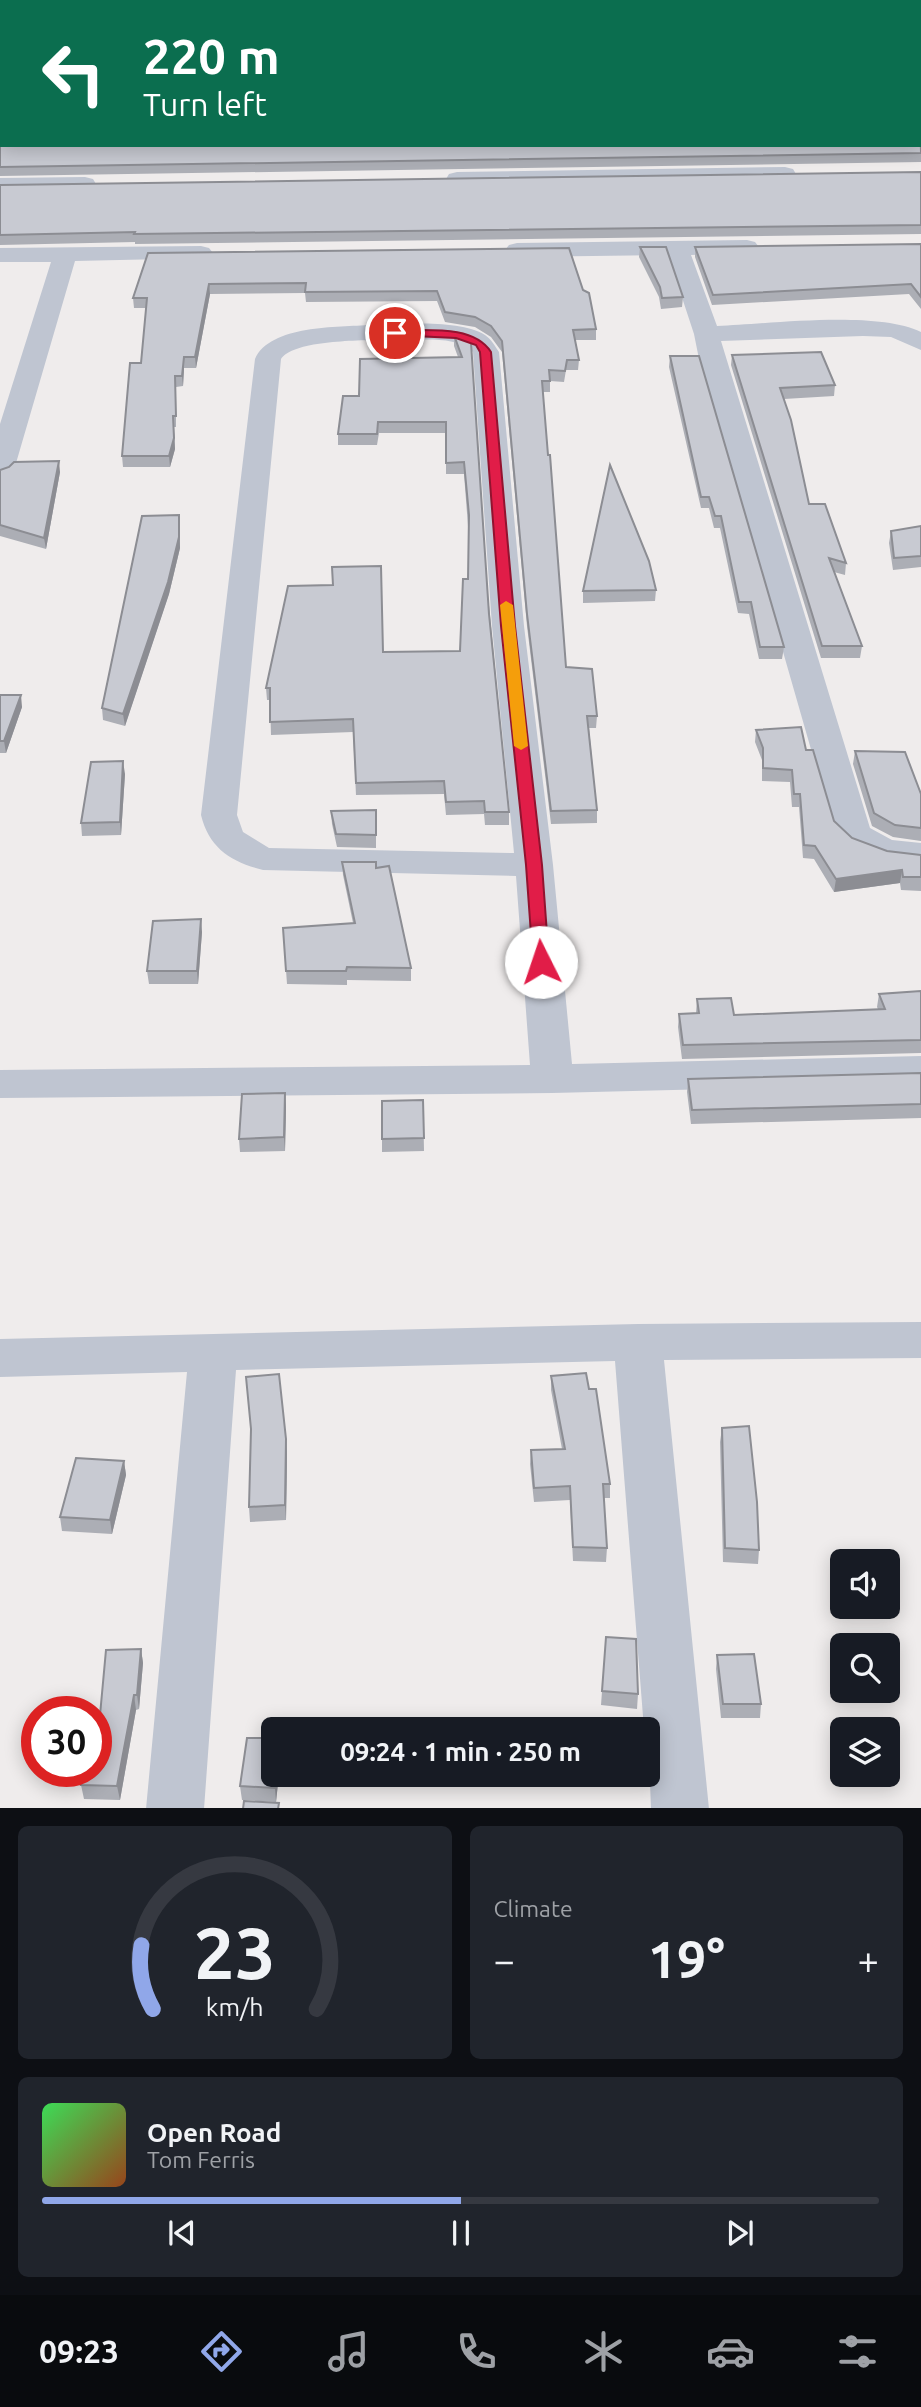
<!DOCTYPE html>
<html lang="en">
<head>
<meta charset="utf-8">
<style>
	body { margin:0; font-family:Ubuntu,sans-serif; background:#20242c; color:#f1f3f6; height:100vh; display:flex; flex-direction:column; font-size:26px; white-space:nowrap }
	* { box-sizing:border-box; margin:0 }
	p { font-size:23px; color:#9ea1a6 }
	.icon { flex:none; width:38px; height:38px; fill:none; stroke:currentColor; stroke-width:2; stroke-linecap:round; stroke-linejoin:round }
	.map { position:relative; height:1808px; overflow:hidden }
	.drawer { display:flex; flex-direction:column; gap:18px; padding:18px; background:#0d0f14; flex:1 }
	.drawer>* { flex:none }
	.banner { position:absolute; left:0px; top:0px; width:922px; height:147px; box-shadow:0 4px 18px #0003; background:#0b6e4f; color:#fff; overflow:hidden }
	.controls { position:absolute; left:830px; top:1549px; display:grid; gap:14px }
	.controls a { display:grid; place-items:center; width:70px; height:70px; border-radius:10px; background:#171b24; box-shadow:0 4px 18px #0003; font-size:35px }
	.speed { position:absolute; left:21px; top:1696px; display:flex; gap:14px; font-size:35px; font-weight:700; text-align:center }
	.speed>* { display:grid; place-content:center; width:91px; height:91px; border-radius:50%; background:#171b24; box-shadow:0 4px 18px #0003; line-height:1 }
	.speed .limit { border:10px solid #d22; background:#fff; color:#111 }
	.pin { position:absolute; display:grid; place-items:center; width:60px; height:60px; color:#fff; margin:-30px; border:4px solid #fff; border-radius:50%; box-shadow:0 2px 7px #0007 }
	.me { position:absolute; width:77px; margin:-38px; rotate:356deg; stroke-linejoin:round; filter:drop-shadow(0 0 5px #0008) }
	.turn { display:flex; align-items:center; gap:24px; height:147px; padding:0 28px; font-size:32px }
	.turn .icon { width:91px; height:91px; stroke-width:2.5 }
	.turn b { display:block; font-size:49px; line-height:60px }
	.big { font-size:52px; font-weight:600; line-height:1.1 }
	.drawer .tile { flex:1; display:flex; flex-direction:column; justify-content:center; gap:10px; min-width:0; padding:0 24px; border-radius:10px; background:#20242c }
	.drawer .dial { align-items:center; gap:0 }
	.dial svg { height:182px; overflow:visible; fill:none; stroke:#363941; stroke-width:7; stroke-linecap:round; text-anchor:middle }
	.dial text { fill:#f1f3f6; stroke:none }
	.song { display:flex; align-items:center; gap:21px }
	.cover { width:84px; height:84px; border-radius:10px; background:linear-gradient(135deg,hsl(130 70% 55%),hsl(20 70% 35%)) }
	.played { height:7px; border-radius:4px; background:linear-gradient(90deg,#90a7e9 50%,#363941 50%) }
	.keys { display:flex; justify-content:space-around; direction:ltr }
	.heat { display:flex; justify-content:space-between; align-items:center; font-size:38px; direction:ltr }
	.drawer .tiles { flex:1; display:grid; gap:18px; grid-template-columns:1fr 1fr }
	.tile:last-child { grid-column:span 2 }
	.trip { position:absolute; left:261px; top:1717px; width:399px; height:70px; border-radius:10px; background:#171b24; box-shadow:0 4px 18px #0003; font-weight:600; line-height:70px; text-align:center }
	.dock { display:flex; height:112px; justify-content:space-around; align-items:center; background:#090b0e; color:#9ea1a6 }
	.dock .icon { width:49px; height:49px }
	.dock .active { color:#90a7e9 }
	.dock b { font-size:32px; color:#f1f3f6 }
	.map>svg:first-child { display:block }
	.lines { fill:none; stroke-linecap:round; stroke-linejoin:round }
	.minor { fill:#bfc5d1; fill-rule:evenodd }
	.wall { fill:#acaeb5 }
	.shaded-wall { fill:#8c8d93 }
	.building { fill:#c8cad2; stroke:#8c8d93; stroke-width:2 }
	.route { fill:#e11d48; stroke:#92132f; stroke-width:2 }
	.slow { fill:#f59e0b }
</style>
</head>
<body>
<div class="map">
<svg width="921" height="1809" viewBox="0 0 921 1809">
	<rect width="100%" height="100%" fill="#efecec"/>
	<g class="lines">
		<path class="minor" d="M 0,82 L 2,82 L 2,95 L 0,95 Z
			M 0,116 L 2,116 L 2,128 L 0,128 Z
			M 785,167 L 793,169 L 796,174 L 793,179 L 457,186 L 449,184 L 446,179 L 449,174 L 457,172 Z
			M 85,177 L 93,179 L 96,184 L 93,189 L 0,192 L 0,178 Z
			M 747,240 L 755,242 L 759,247 L 755,252 L 691,255 L 717,326 C 771,324 875,310 921,332 L 921,350 L 891,337 L 863,336 L 721,341 L 870,828 L 892,840 L 921,843 L 921,865 C 891,864 853,860 835,833 L 699,359 L 694,334 L 668,255 L 517,257 L 509,255 L 505,250 L 509,245 L 517,243 Z
			M 201,246 L 209,248 L 213,253 L 209,258 L 75,261 L 14,470 L 10,476 L 0,479 L 0,424 L 51,262 L 0,262 L 0,248 Z
			M 371,325 C 400,324 460,319 485,335 C 491,339 495,346 499,352 L 524,626 L 553,865 L 572,1064 L 921,1056 L 921,1084 L 552,1093 L 0,1098 L 0,1070 L 530,1065 L 516,876 L 263,870 C 231,862 209,848 201,815 L 255,359 C 270,325 338,327 371,325 ZM 402,340 C 423,340 457,336 473,352 L 492,626 L 514,853 L 269,848 L 243,832 L 237,815 L 281,359 C 294,338 377,340 402,340 Z
			M 921,1322 L 921,1358 L 664,1360 L 709,1809 L 651,1809 L 648,1729 L 644,1729 L 615,1361 L 236,1370 L 204,1809 L 146,1809 L 187,1372 L 0,1377 L 0,1339 L 638,1324 Z"/>
	</g>
	<path class="wall" d="M 921,114 L 921,162 L 0,176 L 0,131 Z
		M 921,172 L 921,234 L 135,244 L 135,242 L 0,245 L 0,185 Z
		M 921,244 L 921,309 L 909,294 L 712,305 L 695,257 L 695,247 Z
		M 640,247 L 683,297 L 682,307 L 661,309 L 659,297 L 639,257 Z
		M 569,248 L 596,329 L 596,340 L 575,340 L 579,360 L 578,370 L 566,370 L 564,382 L 550,381 L 550,392 L 543,392 L 566,667 L 597,716 L 596,728 L 589,728 L 597,810 L 597,823 L 551,824 L 527,626 L 502,352 L 491,337 L 475,327 L 445,322 L 437,301 L 306,302 L 305,293 L 210,294 L 196,368 L 184,368 L 183,386 L 176,387 L 176,427 L 174,427 L 175,449 L 170,467 L 123,467 L 122,456 L 141,363 L 146,308 L 134,308 L 133,298 L 148,253 Z
		M 454,335 L 463,337 L 509,812 L 509,825 L 485,825 L 484,814 L 446,815 L 444,794 L 356,795 L 353,732 L 271,735 L 270,700 L 267,700 L 266,688 L 383,652 L 460,651 L 468,579 L 468,526 L 464,474 L 446,474 L 446,433 L 379,433 L 377,445 L 338,445 L 338,434 L 359,396 L 458,357 L 454,346 Z
		M 732,355 L 835,385 L 834,396 L 784,399 L 809,504 L 846,563 L 845,575 L 834,572 L 862,646 L 860,658 L 821,658 L 731,365 Z
		M 670,356 L 784,647 L 782,659 L 759,659 L 749,614 L 738,613 L 720,528 L 714,528 L 709,508 L 701,508 L 669,367 Z
		M 0,470 L 60,472 L 46,549 L 0,536 Z
		M 180,526 L 180,548 L 169,594 L 125,726 L 103,720 L 102,708 Z
		M 921,526 L 921,567 L 893,570 L 889,543 L 891,531 Z
		M 656,590 L 655,601 L 583,603 L 583,591 Z
		M 0,695 L 22,707 L 6,753 L 0,753 Z
		M 756,730 L 806,750 L 834,821 L 852,838 L 887,851 L 921,855 L 921,891 L 901,890 L 900,883 L 834,892 L 814,859 L 803,858 L 799,807 L 792,807 L 790,782 L 762,781 L 762,760 L 755,742 Z
		M 855,751 L 921,794 L 921,841 L 893,837 L 872,826 L 853,764 Z
		M 125,774 L 121,835 L 82,836 L 81,823 Z
		M 376,810 L 376,848 L 337,847 L 332,824 L 331,811 Z
		M 342,862 L 376,868 L 411,968 L 411,981 L 347,980 L 347,985 L 287,984 L 283,928 L 353,923 L 343,875 Z
		M 202,932 L 198,984 L 149,984 L 147,971 Z
		M 921,991 L 921,1053 L 682,1059 L 678,1027 L 679,1014 L 696,1013 L 697,999 L 734,1015 L 878,1009 L 877,1007 L 879,994 Z
		M 921,1073 L 921,1118 L 691,1124 L 687,1092 L 688,1079 Z
		M 285,1093 L 286,1106 L 285,1151 L 240,1152 L 239,1139 Z
		M 423,1100 L 424,1151 L 382,1152 L 382,1101 Z
		M 551,1376 L 610,1484 L 610,1498 L 604,1498 L 607,1548 L 606,1562 L 573,1561 L 570,1500 L 534,1502 L 530,1464 L 531,1450 L 562,1449 L 551,1390 Z
		M 722,1428 L 759,1550 L 758,1564 L 723,1562 L 720,1442 Z
		M 286,1439 L 287,1453 L 286,1520 L 250,1522 L 249,1507 Z
		M 124,1461 L 126,1475 L 112,1534 L 62,1531 L 60,1517 Z
		M 606,1637 L 638,1694 L 637,1709 L 601,1705 Z
		M 141,1649 L 143,1663 L 139,1709 L 136,1710 L 120,1800 L 84,1799 L 81,1785 L 99,1726 Z
		M 717,1655 L 761,1704 L 760,1718 L 721,1718 L 716,1669 Z
		M 279,1774 L 276,1802 L 242,1800 L 240,1786 Z"/>
	<path class="shaded-wall" d="M 209,284 L 210,294 L 196,368 L 195,357 Z
		M 184,357 L 184,368 L 183,386 L 182,376 Z
		M 173,416 L 175,449 L 170,467 L 169,456 Z
		M 59,461 L 60,472 L 46,549 L 44,538 Z
		M 179,515 L 180,548 L 169,594 L 125,726 L 123,714 Z
		M 21,695 L 22,707 L 6,753 L 4,741 Z
		M 123,761 L 125,774 L 121,835 L 120,822 Z
		M 902,870 L 900,883 L 834,892 L 836,879 Z
		M 201,919 L 202,932 L 198,984 L 197,971 Z
		M 285,1093 L 286,1106 L 285,1151 L 284,1137 Z
		M 286,1439 L 287,1453 L 286,1520 L 285,1505 Z
		M 124,1461 L 126,1475 L 112,1534 L 110,1520 Z
		M 141,1649 L 143,1663 L 139,1709 L 137,1695 Z
		M 134,1695 L 136,1710 L 120,1800 L 117,1786 Z
		M 276,1774 L 279,1774 L 276,1802 L 275,1788 Z"/>
	<path class="building" d="M 0,0 L 66,0 L 64,2 L 2,2 L 2,19 L 0,19 Z
		M 141,0 L 918,0 L 918,2 L 140,2 Z
		M 920,10 L 921,10 L 920,41 Z
		M 2,35 L 2,71 L 0,71 L 0,36 Z
		M 920,56 L 921,56 L 920,98 Z
		M 920,113 L 921,153 L 0,167 L 0,131 L 2,128 L 2,145 L 920,145 Z
		M 921,172 L 921,225 L 134,234 L 135,232 L 0,235 L 0,185 Z
		M 921,244 L 921,297 L 911,284 L 713,295 L 695,247 Z
		M 640,247 L 666,247 L 683,297 L 662,298 L 660,287 Z
		M 569,248 L 583,290 L 589,293 L 596,329 L 573,330 L 579,360 L 567,360 L 565,371 L 549,370 L 550,381 L 542,381 L 548,455 L 550,455 L 566,667 L 592,669 L 597,716 L 587,716 L 597,810 L 551,811 L 527,614 L 502,341 L 491,326 L 475,317 L 445,312 L 437,291 L 305,292 L 306,283 L 209,284 L 195,357 L 184,357 L 182,376 L 175,376 L 176,416 L 173,416 L 174,438 L 169,456 L 122,456 L 130,363 L 141,363 L 147,298 L 133,298 L 148,253 Z
		M 454,335 L 463,337 L 471,343 L 489,614 L 509,812 L 485,812 L 484,801 L 446,802 L 444,781 L 356,783 L 353,719 L 270,722 L 270,688 L 266,688 L 288,586 L 333,585 L 332,567 L 381,566 L 383,652 L 460,651 L 463,579 L 468,579 L 469,515 L 464,462 L 446,463 L 446,422 L 378,422 L 377,434 L 338,434 L 343,396 L 359,396 L 360,359 L 462,357 Z
		M 821,352 L 835,385 L 780,388 L 791,420 L 809,504 L 825,504 L 846,563 L 829,558 L 862,646 L 822,646 L 732,355 Z
		M 670,356 L 699,356 L 784,647 L 760,647 L 751,602 L 739,602 L 721,516 L 715,516 L 709,497 L 701,497 Z
		M 59,461 L 44,538 L 0,525 L 0,470 L 9,467 L 14,462 Z
		M 610,465 L 649,561 L 656,590 L 583,591 Z
		M 179,515 L 179,537 L 168,582 L 123,714 L 102,708 L 142,516 Z
		M 921,526 L 921,556 L 894,558 L 891,531 Z
		M 0,695 L 21,695 L 4,741 L 0,741 Z
		M 801,727 L 806,750 L 813,750 L 834,821 L 852,838 L 887,851 L 921,855 L 921,877 L 903,877 L 902,870 L 836,879 L 815,846 L 804,845 L 800,794 L 794,794 L 792,770 L 763,768 L 763,748 L 756,730 Z
		M 855,751 L 905,752 L 921,794 L 921,828 L 895,825 L 874,813 Z
		M 123,761 L 120,822 L 81,823 L 91,762 Z
		M 376,810 L 376,835 L 336,834 L 331,811 Z
		M 342,862 L 376,862 L 376,868 L 389,866 L 411,968 L 347,967 L 346,971 L 286,971 L 283,928 L 355,923 Z
		M 201,919 L 197,971 L 147,971 L 153,921 Z
		M 921,991 L 921,1040 L 683,1045 L 679,1014 L 699,1013 L 697,999 L 731,998 L 734,1015 L 885,1009 L 879,994 Z
		M 921,1073 L 921,1104 L 692,1110 L 688,1079 Z
		M 285,1093 L 284,1137 L 239,1139 L 242,1094 Z
		M 423,1100 L 424,1138 L 382,1139 L 382,1101 Z
		M 586,1373 L 589,1389 L 596,1389 L 610,1484 L 603,1484 L 607,1548 L 573,1547 L 570,1486 L 534,1488 L 531,1450 L 565,1449 L 551,1376 Z
		M 279,1374 L 286,1439 L 285,1505 L 249,1507 L 251,1429 L 246,1377 Z
		M 749,1426 L 757,1502 L 759,1550 L 725,1548 L 722,1428 Z
		M 76,1458 L 124,1461 L 110,1520 L 60,1517 Z
		M 606,1637 L 636,1639 L 638,1694 L 602,1691 Z
		M 141,1649 L 137,1695 L 134,1695 L 117,1786 L 81,1785 L 84,1771 L 96,1771 L 96,1726 L 99,1726 L 106,1650 Z
		M 754,1654 L 761,1704 L 723,1704 L 717,1655 Z
		M 247,1738 L 273,1738 L 273,1774 L 276,1774 L 275,1788 L 240,1786 Z
		M 244,1801 L 279,1803 L 278,1809 L 243,1809 Z"/>
	<path class="route" d="M 395,330 C 425,331 473,324 491,352 L 515,626 L 542,865 L 549,962 L 541,967 L 533,962 L 526,865 L 501,626 L 480,352 L 476,345 L 456,338 L 392,335 L 390,333 Z"/>
	<path class="slow" d="M 506,601 L 513,605 L 528,746 L 521,750 L 514,746 L 500,605 Z"/>
</svg>
<div class="controls">
<a><svg class="icon" aria-label="sound" viewBox="0 0 24 24"><path d="M4 9h4l5-4v14l-5-4H4zM17 9q2 3 0 6"/></svg></a>
<a><svg class="icon" aria-label="search" viewBox="0 0 24 24"><circle cx="10" cy="10" r="6"/><path d="M15 15l6 6"/></svg></a>
<a><svg class="icon" aria-label="layers" viewBox="0 0 24 24"><path d="M12 4l9 5-9 5-9-5zM3 14l9 5 9-5"/></svg></a>
</div>
<div class="speed"><div class="limit">30</div></div>
<div class="pin" style="left:395px;top:333px;background:#d93025"><svg class="icon" aria-label="arrive" viewBox="0 0 24 24"><path d="M6 21V4h12l-3 4 3 4H6"/></svg></div>
<svg class="me" style="left:541px;top:962px" viewBox="-20 -20 40 40"><circle r="19" fill="#fff"/><path d="M0-13L10 11 0 6-10 11z" fill="#e11d48"/></svg>
<div class="trip">09:24 · 1 min · 250 m</div>
<div class="banner">
<div class="turn"><svg class="icon" aria-label="left" viewBox="0 0 24 24"><path d="M17 20v-9H6M10 6l-5 5 5 5"/></svg><div><b>220 m</b>Turn left</div></div>
</div>
</div>
<section class="drawer">
<div class="tiles">
<div class="tile dial"><svg viewBox="0 0 100 80">
<path d="M14 69A42 42 0 1 1 86 69"/>
<path d="M14 69A42 42 0 0 1 9 41" stroke="#90a7e9"/>
<text x="50" y="56" font-size="32" font-weight="700">23</text>
<text x="50" y="72" font-size="11">km/h</text>
</svg></div>
<div class="tile"><p>Climate</p>
<div class="heat"><a>−</a><b class="big">19°</b><a>+</a></div>
</div>
<div class="tile">
<div class="song"><i class="cover"></i><div><b>Open Road</b><p>Tom Ferris</p></div></div>
<div class="played"></div>
<div class="keys"><svg class="icon" aria-label="previous" viewBox="0 0 24 24"><path d="M18 5L8 12l10 7zM5 5v14"/></svg><svg class="icon" aria-label="pause" viewBox="0 0 24 24"><path d="M8 5v14M16 5v14"/></svg><svg class="icon" aria-label="next" viewBox="0 0 24 24"><path d="M6 5l10 7-10 7zM19 5v14"/></svg></div>
</div>
</div>
</section>
<nav class="dock">
<b>09:23</b>
<svg class="icon active" aria-label="directions" viewBox="0 0 24 24"><path d="M12 3l9 9-9 9-9-9zM9 14v-3h6M13 9l2 2-2 2"/></svg>
<svg class="icon" aria-label="music" viewBox="0 0 24 24"><path d="M9 18V5l10-2v13"/><circle cx="6" cy="18" r="3"/><circle cx="16" cy="16" r="3"/></svg>
<svg class="icon" aria-label="phone" viewBox="0 0 24 24"><path d="M5 4h4l2 5-3 2q2 4 5 5l2-3 5 2v4C11 20 4 13 5 4z"/></svg>
<svg class="icon" aria-label="climate" viewBox="0 0 24 24"><path d="M12 3v18M4 7l16 10M4 17L20 7"/></svg>
<svg class="icon" aria-label="car" viewBox="0 0 24 24"><path d="M5 17H2v-5l4-1 3-4h7l3 4 3 1v5h-3M9 17h6M6 11h13"/><circle cx="7" cy="17" r="2"/><circle cx="17" cy="17" r="2"/></svg>
<svg class="icon" aria-label="filters" viewBox="0 0 24 24"><path d="M4 7h16M4 17h16"/><circle cx="9" cy="7" r="2"/><circle cx="15" cy="17" r="2"/></svg>
</nav>
</body>
</html>
